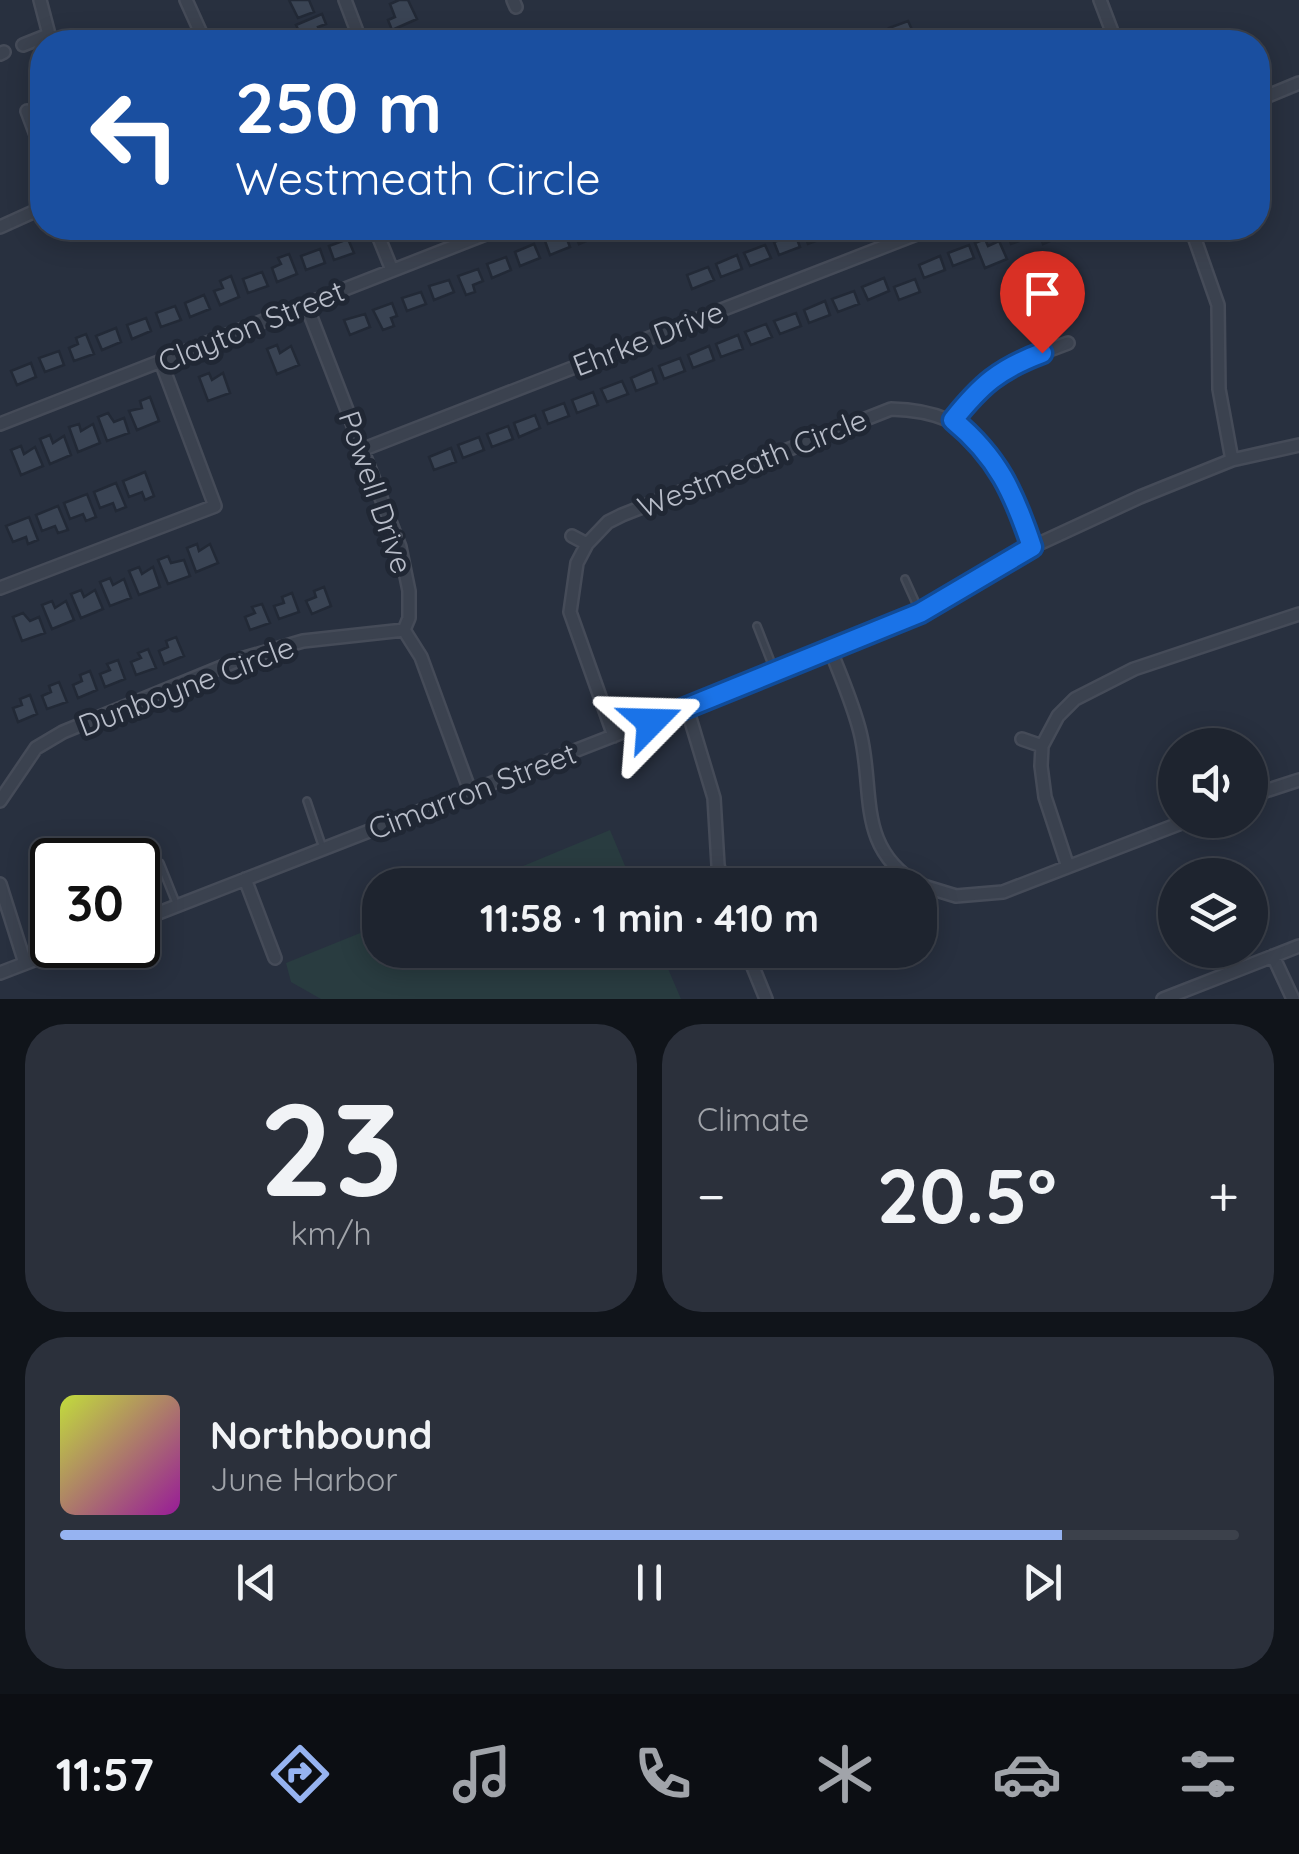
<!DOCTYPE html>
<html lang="en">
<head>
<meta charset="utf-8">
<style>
	body { margin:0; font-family:Quicksand,sans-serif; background:#2b303b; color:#f1f3f6; height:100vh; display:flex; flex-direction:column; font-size:38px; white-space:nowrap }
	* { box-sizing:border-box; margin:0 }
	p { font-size:32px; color:#a1a4aa }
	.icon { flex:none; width:55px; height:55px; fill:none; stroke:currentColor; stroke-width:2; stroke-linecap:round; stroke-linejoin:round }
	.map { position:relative; height:999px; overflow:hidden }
	.details { display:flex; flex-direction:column; gap:25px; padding:25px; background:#10141a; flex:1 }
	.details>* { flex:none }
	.guide { position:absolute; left:30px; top:30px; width:1240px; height:210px; border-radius:40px; box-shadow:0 5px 25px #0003,0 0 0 2px #3c414b; background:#1a4fa0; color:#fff; overflow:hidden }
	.controls { position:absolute; left:1158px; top:728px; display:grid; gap:20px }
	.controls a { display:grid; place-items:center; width:110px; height:110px; border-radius:50%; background:#1e242f; box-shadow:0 5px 25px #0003,0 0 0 2px #3c414b; font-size:50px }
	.speed { position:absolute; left:30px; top:838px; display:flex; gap:20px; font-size:50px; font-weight:700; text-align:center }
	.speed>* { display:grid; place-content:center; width:130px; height:130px; border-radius:50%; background:#1e242f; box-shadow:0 5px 25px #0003,0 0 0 2px #3c414b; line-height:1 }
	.speed .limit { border:5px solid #111; border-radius:15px; background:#fff; color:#111 }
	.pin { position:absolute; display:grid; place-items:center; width:85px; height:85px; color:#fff; margin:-102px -42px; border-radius:50% 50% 50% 0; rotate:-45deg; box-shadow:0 0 10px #0007 }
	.pin .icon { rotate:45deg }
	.me { position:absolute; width:110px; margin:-55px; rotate:68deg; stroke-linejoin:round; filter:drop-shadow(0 0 8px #0008) }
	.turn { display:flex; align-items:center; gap:35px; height:210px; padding:0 40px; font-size:45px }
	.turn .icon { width:130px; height:130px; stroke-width:2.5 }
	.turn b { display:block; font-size:70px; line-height:85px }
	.big { font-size:75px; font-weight:700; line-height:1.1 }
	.details .tile { flex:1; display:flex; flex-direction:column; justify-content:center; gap:15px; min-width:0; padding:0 35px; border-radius:40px; background:#2b303b }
	.details .dial { align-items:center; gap:0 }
	.dial b { font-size:130px; line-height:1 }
	.song { display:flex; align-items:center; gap:30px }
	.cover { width:120px; height:120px; border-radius:15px; background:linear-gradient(135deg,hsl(70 70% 55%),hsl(300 70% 35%)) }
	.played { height:10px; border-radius:5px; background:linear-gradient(90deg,#96b3f1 85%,#3c414b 85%) }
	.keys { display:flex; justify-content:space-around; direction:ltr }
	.heat { display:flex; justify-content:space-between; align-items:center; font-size:55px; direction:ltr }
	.details .tiles { flex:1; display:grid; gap:25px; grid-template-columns:1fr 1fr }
	.tile:last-child { grid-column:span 2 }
	.trip { position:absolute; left:362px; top:868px; width:575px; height:100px; border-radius:40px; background:#1e242f; box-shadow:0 5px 25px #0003,0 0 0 2px #3c414b; font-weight:700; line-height:100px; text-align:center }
	.dock { display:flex; height:160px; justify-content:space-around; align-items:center; background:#0c0e13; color:#a1a4aa }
	.dock .icon { width:70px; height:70px }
	.dock .selected { color:#96b3f1 }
	.dock b { font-size:45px; color:#f1f3f6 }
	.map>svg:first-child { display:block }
	.green { fill:#293c40 }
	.building { fill:#3a4454; stroke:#222936; stroke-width:2.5 }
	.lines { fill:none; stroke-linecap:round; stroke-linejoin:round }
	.service-casing { stroke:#454b58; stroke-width:10 }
	.minor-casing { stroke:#454b58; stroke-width:16 }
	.service { stroke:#3b424f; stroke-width:5 }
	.minor { stroke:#3b424f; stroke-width:11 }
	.route-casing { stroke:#114b97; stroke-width:25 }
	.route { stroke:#1a73e8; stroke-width:18 }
	.labels { text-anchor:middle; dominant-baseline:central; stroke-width:10; stroke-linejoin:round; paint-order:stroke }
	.street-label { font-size:30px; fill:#b8bdc9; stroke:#202734 }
</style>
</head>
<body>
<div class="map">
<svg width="1299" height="999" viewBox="0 0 1299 999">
	<rect width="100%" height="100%" fill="#28303f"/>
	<path class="green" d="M 610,830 L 633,885 L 477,885 Z
		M 380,925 L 380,950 L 660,950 L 681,999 L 321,999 L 291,982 L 286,963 Z"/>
	<path class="building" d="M 289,0 L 309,0 L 314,12 L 298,18 Z
		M 399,0 L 408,0 L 417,19 L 392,30 L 388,20 L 395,17 L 390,4 Z
		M 322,14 L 326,24 L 318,27 L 323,40 L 304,42 L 296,25 Z
		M 908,21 L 914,34 L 894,41 L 889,28 Z
		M 595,228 L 598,236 L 579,244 L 573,229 Z
		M 811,228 L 826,228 L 829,236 L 808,244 L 803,231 Z
		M 1014,228 L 1029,228 L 1032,236 L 1011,244 L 1006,231 Z
		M 1045,228 L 1061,228 L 1064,235 L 1043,244 L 1038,230 Z
		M 565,234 L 570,247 L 550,255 L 545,241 Z
		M 795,234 L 800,247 L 779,255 L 774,242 Z
		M 348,239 L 354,253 L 334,260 L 329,246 Z
		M 985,239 L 988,246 L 999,241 L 1007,259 L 985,268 L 975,243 Z
		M 534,244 L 540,258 L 520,266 L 515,252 Z
		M 765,245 L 771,258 L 750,266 L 744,253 Z
		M 969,245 L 974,258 L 953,266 L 948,253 Z
		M 320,249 L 325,263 L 306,270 L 301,256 Z
		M 289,254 L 297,274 L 277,282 L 272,268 L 281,264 L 278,258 Z
		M 737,255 L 742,269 L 721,277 L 716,264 Z
		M 940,256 L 945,270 L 924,278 L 919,265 Z
		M 506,257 L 511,270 L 492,278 L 487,264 Z
		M 708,267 L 714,280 L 692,289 L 687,275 Z
		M 478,269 L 483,281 L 473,285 L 475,292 L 466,295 L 458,276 Z
		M 262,272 L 268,286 L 248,293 L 243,279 Z
		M 231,276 L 239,297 L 220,305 L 214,291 L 223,288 L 220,281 Z
		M 884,278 L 889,291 L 868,300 L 862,287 Z
		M 915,279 L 920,292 L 899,300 L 894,287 Z
		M 449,280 L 454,292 L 434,300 L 429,286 Z
		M 854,291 L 859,304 L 838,312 L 832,299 Z
		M 421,292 L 426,304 L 407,311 L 402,298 Z
		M 204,295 L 210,309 L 190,317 L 185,303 Z
		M 825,301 L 830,315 L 809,323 L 804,310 Z
		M 392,303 L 397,316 L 391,318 L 394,326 L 383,330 L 373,310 Z
		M 175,306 L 181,320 L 161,327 L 156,313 Z
		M 796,313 L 801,326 L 780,334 L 774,321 Z
		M 365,314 L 370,327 L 350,335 L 344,320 Z
		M 146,318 L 151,331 L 132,339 L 127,325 Z
		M 766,324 L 772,337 L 751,345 L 745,332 Z
		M 116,328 L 121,342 L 102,350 L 96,336 Z
		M 86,334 L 94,354 L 74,361 L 69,348 L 78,344 L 76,338 Z
		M 738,335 L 743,349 L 721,357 L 716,344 Z
		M 277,345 L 280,353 L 291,346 L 299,365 L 277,374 L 267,349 Z
		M 709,346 L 714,360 L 693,368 L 688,355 Z
		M 59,351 L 64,365 L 45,372 L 39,358 Z
		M 680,358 L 685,371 L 664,379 L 659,366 Z
		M 31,363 L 36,377 L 17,385 L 11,371 Z
		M 652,369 L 657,383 L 636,391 L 631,378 Z
		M 209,373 L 212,380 L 223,373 L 230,393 L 208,401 L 199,377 Z
		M 622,381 L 628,394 L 607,402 L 601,389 Z
		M 593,392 L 598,405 L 577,413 L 572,400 Z
		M 150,397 L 159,421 L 137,430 L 129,411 L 142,408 L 140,401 Z
		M 564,403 L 569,416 L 548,424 L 543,411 Z
		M 108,413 L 114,422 L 124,418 L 129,433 L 107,441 L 98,417 Z
		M 535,415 L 540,428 L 519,437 L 514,423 Z
		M 79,424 L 81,431 L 93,424 L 100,443 L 78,452 L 69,427 Z
		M 508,426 L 513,439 L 492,447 L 487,434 Z
		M 50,435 L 53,443 L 64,436 L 71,455 L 50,464 L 40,439 Z
		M 479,437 L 484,450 L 463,458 L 458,445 Z
		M 21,446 L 24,454 L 35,447 L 43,466 L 21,475 L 11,450 Z
		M 451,448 L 456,462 L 434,470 L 429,457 Z
		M 145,472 L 154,496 L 145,500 L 142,492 L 129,497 L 123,481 Z
		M 116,483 L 126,507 L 116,511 L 113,503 L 100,508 L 94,492 Z
		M 87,494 L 96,517 L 86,521 L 83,514 L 70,519 L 64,503 Z
		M 58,506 L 68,530 L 58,533 L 55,526 L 42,531 L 36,515 Z
		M 29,517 L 38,540 L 28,544 L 26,537 L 13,542 L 6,526 Z
		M 197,544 L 199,551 L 210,544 L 218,563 L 196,572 L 187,548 Z
		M 168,556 L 171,563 L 184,560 L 190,576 L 168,584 L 158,560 Z
		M 139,567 L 142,574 L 153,567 L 160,587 L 139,595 L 129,571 Z
		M 110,578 L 113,585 L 124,579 L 131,598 L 110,606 L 100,582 Z
		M 324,587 L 331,606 L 312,614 L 306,601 L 316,597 L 314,591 Z
		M 81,590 L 84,597 L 95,590 L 103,609 L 81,618 L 71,594 Z
		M 292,593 L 299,612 L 279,619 L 274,606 L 284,603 L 282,597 Z
		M 52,601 L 55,608 L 66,601 L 74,620 L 52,629 L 42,605 Z
		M 262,604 L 270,623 L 250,630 L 245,617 L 255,613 L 252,607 Z
		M 23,613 L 30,621 L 39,617 L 45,633 L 22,641 L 13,617 Z
		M 176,637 L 184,656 L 164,664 L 159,651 L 168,647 L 166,641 Z
		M 148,649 L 156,668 L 136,675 L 131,662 L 141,658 L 138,653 Z
		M 118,660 L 125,679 L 105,687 L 100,674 L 110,670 L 107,664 Z
		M 90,671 L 97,690 L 78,698 L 73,685 L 82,681 L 80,675 Z
		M 59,682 L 67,702 L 47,709 L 42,696 L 51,692 L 49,686 Z
		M 30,695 L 37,714 L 18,722 L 13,708 L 22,705 L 20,699 Z"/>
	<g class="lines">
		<defs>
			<path id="service" d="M 905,579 L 919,610
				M 757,626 L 775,672
				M 307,801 L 323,848
				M 160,863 L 176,903
				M 920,910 L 928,890"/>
			<path id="minor" d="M 40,0 L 51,42
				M 186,0 L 205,42
				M 345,0 L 361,42
				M 513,0 L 516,7
				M 1100,0 L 1116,42
				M 177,42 L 201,34
				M 23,45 L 48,35
				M 0,54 L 4,52
				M 1258,100 L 1299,83
				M 27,111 L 42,151
				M 0,227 L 42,208
				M 375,228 L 392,270
				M 1191,228 L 1218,305 L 1219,389 L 1232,460
				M 306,304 L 400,547 L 409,591 L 409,618 L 404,630 L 421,657 L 470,791
				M 953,420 C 992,372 1012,364 1068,343
				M 0,424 L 501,228
				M 364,449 L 932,228
				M 572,536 L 587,544 L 577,563 L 570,612 L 614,736
				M 587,544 L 608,522 L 622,515 L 891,409 C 984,411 1006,468 1032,547
				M 0,588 L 215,506 L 161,362
				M 831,651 C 841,677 853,704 860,732 C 875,791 855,847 919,885
				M 687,708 L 714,798 L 718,865 L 723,885
				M 1022,739 L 1042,746
				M 1250,796 L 1299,780
				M 0,801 L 36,748 L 63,732 L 241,659 L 303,641 L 404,630
				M 1068,867 L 1045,797 L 1041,766 L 1042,746 L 1058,716 L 1075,699 L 1134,669 L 1299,614
				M 245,879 L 275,958
				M 0,884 L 25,963
				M 920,885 L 956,896 L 1003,892 L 1189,820
				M 138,921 L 831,651 L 931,608 L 1032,547 L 1140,497 L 1232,460 L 1299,445
				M 746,950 L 766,999
				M 1273,956 L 1293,999
				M 0,973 L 73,945
				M 1163,999 L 1299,946"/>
		</defs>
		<use href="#service" class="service-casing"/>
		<use href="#minor" class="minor-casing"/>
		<use href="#service" class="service"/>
		<use href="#minor" class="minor"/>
	</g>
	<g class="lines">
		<defs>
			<path id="route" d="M 651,722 L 920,613 L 1032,547 C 1014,493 998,457 953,420 C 981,385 999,369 1042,353"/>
		</defs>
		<use href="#route" class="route-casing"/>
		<use href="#route" class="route"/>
	</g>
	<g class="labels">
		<g class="street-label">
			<text transform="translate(251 326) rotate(-22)">Clayton Street</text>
			<text transform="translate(648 338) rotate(-21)">Ehrke Drive</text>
			<text transform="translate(752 463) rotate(-22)">Westmeath Circle</text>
			<text transform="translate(376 492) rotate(71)">Powell Drive</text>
			<text transform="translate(186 686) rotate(-21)">Dunboyne Circle</text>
			<text transform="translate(472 791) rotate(-21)">Cimarron Street</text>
		</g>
	</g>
</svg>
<div class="controls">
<a><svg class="icon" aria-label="sound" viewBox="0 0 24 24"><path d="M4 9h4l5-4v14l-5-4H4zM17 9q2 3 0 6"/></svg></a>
<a><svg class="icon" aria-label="layers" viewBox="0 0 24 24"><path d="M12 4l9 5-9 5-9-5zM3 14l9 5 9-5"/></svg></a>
</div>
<div class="speed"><div class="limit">30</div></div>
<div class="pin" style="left:1042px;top:353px;background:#d93025"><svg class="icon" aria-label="arrive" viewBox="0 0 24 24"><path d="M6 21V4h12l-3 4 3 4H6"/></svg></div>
<svg class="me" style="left:651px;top:722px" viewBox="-20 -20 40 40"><path d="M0-17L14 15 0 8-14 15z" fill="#1a73e8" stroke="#fff" stroke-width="4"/></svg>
<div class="trip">11:58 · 1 min · 410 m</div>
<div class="guide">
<div class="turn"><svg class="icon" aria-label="left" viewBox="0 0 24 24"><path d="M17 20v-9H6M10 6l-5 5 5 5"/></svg><div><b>250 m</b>Westmeath Circle</div></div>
</div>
</div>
<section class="details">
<div class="tiles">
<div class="tile dial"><b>23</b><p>km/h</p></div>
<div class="tile"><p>Climate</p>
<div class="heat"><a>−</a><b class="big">20.5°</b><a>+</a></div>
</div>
<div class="tile">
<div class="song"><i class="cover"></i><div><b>Northbound</b><p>June Harbor</p></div></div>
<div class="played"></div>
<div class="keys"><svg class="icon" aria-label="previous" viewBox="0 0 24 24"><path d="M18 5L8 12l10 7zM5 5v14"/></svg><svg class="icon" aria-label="pause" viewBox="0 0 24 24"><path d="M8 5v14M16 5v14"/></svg><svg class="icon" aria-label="next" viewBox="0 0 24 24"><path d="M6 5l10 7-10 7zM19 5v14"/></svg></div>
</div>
</div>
</section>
<nav class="dock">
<b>11:57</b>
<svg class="icon selected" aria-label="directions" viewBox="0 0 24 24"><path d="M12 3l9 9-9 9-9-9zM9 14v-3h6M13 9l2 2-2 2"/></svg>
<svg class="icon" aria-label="music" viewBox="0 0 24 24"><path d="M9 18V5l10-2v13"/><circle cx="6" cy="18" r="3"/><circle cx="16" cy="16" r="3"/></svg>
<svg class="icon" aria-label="phone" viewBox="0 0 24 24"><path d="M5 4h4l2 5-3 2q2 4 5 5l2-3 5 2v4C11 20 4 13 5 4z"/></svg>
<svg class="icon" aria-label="climate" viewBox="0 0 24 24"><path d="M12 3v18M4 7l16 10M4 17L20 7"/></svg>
<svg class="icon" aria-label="car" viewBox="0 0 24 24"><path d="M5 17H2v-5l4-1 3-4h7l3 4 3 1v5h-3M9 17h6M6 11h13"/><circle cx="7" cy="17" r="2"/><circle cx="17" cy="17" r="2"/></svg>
<svg class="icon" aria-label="filters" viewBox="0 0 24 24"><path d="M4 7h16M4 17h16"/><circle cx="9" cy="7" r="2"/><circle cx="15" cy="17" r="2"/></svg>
</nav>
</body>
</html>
